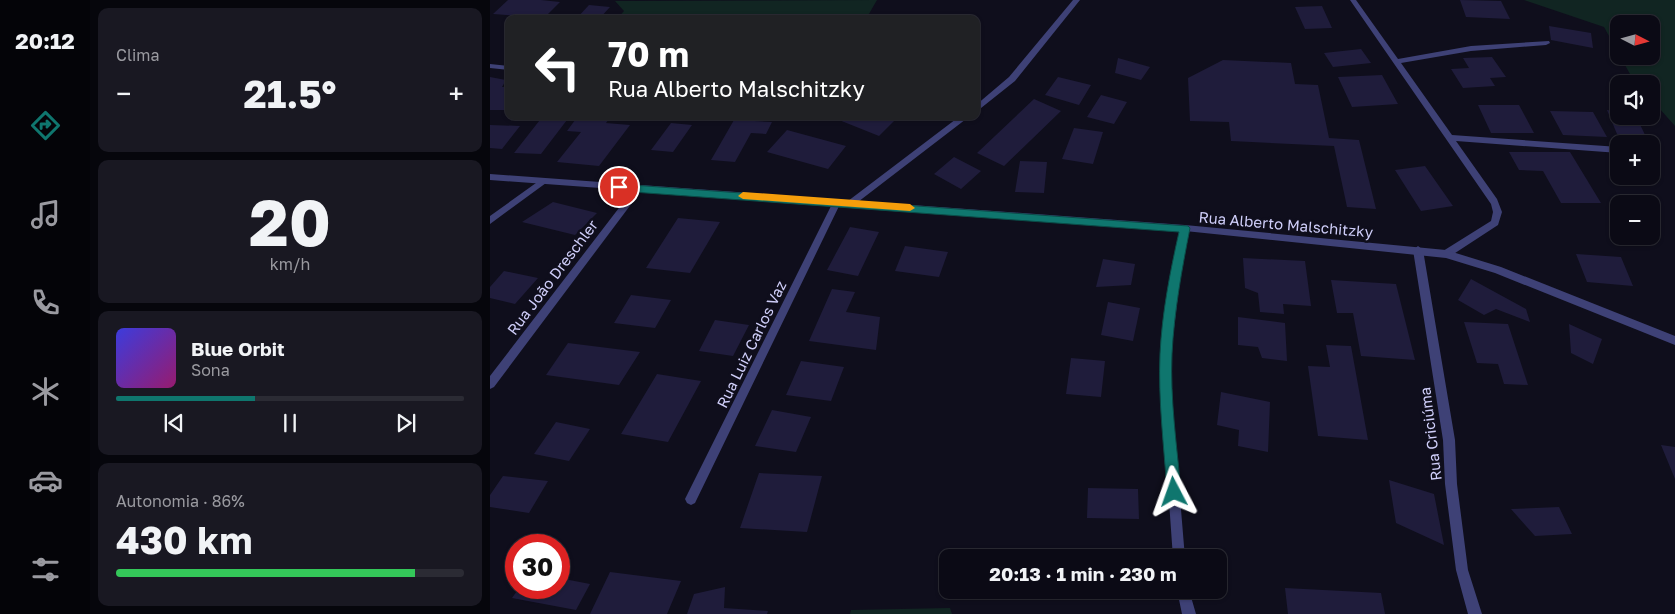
<!DOCTYPE html>
<html lang="pt">
<head>
<meta charset="utf-8">
<style>
	body { margin:0; font-family:"Golos Text",sans-serif; background:#191822; color:#f1f3f6; height:100vh; display:flex; flex-direction:column; font-size:19px; white-space:nowrap }
	* { box-sizing:border-box; margin:0 }
	p { font-size:16px; color:#9a9aa0 }
	.icon { flex:none; width:28px; height:28px; fill:none; stroke:currentColor; stroke-width:2; stroke-linecap:round; stroke-linejoin:round }
	.map { position:relative; flex:1; overflow:hidden }
	.drawer { display:flex; flex-direction:column; gap:8px; padding:8px; background:#06060c; width:400px }
	.drawer>* { flex:none }
	.top-card { position:absolute; left:15px; top:15px; width:475px; height:105px; border-radius:10px; box-shadow:0 1px 4px #0004,0 0 0 1px #2b2b34; background:#202124; color:#fff; overflow:hidden }
	.needle { width:32px; rotate:96deg }
	.buttons { position:absolute; left:1120px; top:15px; display:grid; gap:10px }
	.buttons a { display:grid; place-items:center; width:50px; height:50px; border-radius:10px; background:#0b0a15; box-shadow:0 1px 4px #0004,0 0 0 1px #2b2b34; font-size:25px }
	.speed { position:absolute; left:15px; top:534px; display:flex; gap:10px; font-size:25px; font-weight:700; text-align:center }
	.speed>* { display:grid; place-content:center; width:65px; height:65px; border-radius:50%; background:#0b0a15; box-shadow:0 1px 4px #0004,0 0 0 1px #2b2b34; line-height:1 }
	.speed .limit { border:8px solid #d22; background:#fff; color:#111 }
	.pin { position:absolute; display:grid; place-items:center; width:42px; height:42px; color:#fff; margin:-21px; border:2px solid #fff; border-radius:50%; box-shadow:0 1px 5px #0007 }
	.me { position:absolute; width:55px; margin:-28px; rotate:356deg; stroke-linejoin:round; filter:drop-shadow(0 0 4px #0008) }
	.turn { display:flex; align-items:center; gap:18px; height:105px; padding:0 20px; font-size:22px }
	.turn .icon { width:65px; height:65px; stroke-width:2.5 }
	.turn b { display:block; font-size:35px; line-height:42px }
	.big { font-size:38px; font-weight:700; line-height:1.1 }
	.drawer .card { flex:1; display:flex; flex-direction:column; justify-content:center; gap:8px; min-width:0; padding:0 18px; border-radius:10px; background:#191822 }
	.drawer .dial { align-items:center; gap:0 }
	.dial b { font-size:65px; line-height:1 }
	.song { display:flex; align-items:center; gap:15px }
	.cover { width:60px; height:60px; border-radius:8px; background:linear-gradient(135deg,hsl(240 70% 55%),hsl(320 70% 35%)) }
	.played { height:5px; border-radius:2px; background:linear-gradient(90deg,#0f766e 40%,#2b2b34 40%) }
	.keys { display:flex; justify-content:space-around; direction:ltr }
	.heat { display:flex; justify-content:space-between; align-items:center; font-size:28px; direction:ltr }
	.charge { height:8px; border-radius:4px; background:linear-gradient(90deg,#34c759 86%,#2b2b34 0) }
	.trip { position:absolute; left:449px; top:549px; width:288px; height:50px; border-radius:10px; background:#0b0a15; box-shadow:0 1px 4px #0004,0 0 0 1px #2b2b34; font-weight:700; line-height:50px; text-align:center }
	main { display:flex; flex:1; min-height:0 }
	.menu { display:flex; flex-direction:column; width:90px; justify-content:space-around; align-items:center; background:#040408; color:#9a9aa0 }
	.menu .icon { width:35px; height:35px }
	.menu .selected { color:#0f766e }
	.menu b { font-size:22px; color:#f1f3f6 }
	.map>svg:first-child { display:block }
	.green { fill:#112522 }
	.building { fill:#1f1c3b }
	.lines { fill:none; stroke-linecap:round; stroke-linejoin:round }
	.minor { fill:#3e4176; fill-rule:evenodd }
	.tertiary { fill:#3e4176; fill-rule:evenodd }
	.route { fill:#0f766e; stroke:#0a4d48 }
	.slow { fill:#f59e0b }
	.labels { text-anchor:middle; dominant-baseline:central; stroke-width:5; stroke-linejoin:round; paint-order:stroke }
	.street-label { font-size:15px; fill:#cfcef9; stroke:#0f0e1c }
</style>
</head>
<body>
<main>
<nav class="menu">
<b>20:12</b>
<svg class="icon selected" aria-label="directions" viewBox="0 0 24 24"><path d="M12 3l9 9-9 9-9-9zM9 14v-3h6M13 9l2 2-2 2"/></svg>
<svg class="icon" aria-label="music" viewBox="0 0 24 24"><path d="M9 18V5l10-2v13"/><circle cx="6" cy="18" r="3"/><circle cx="16" cy="16" r="3"/></svg>
<svg class="icon" aria-label="phone" viewBox="0 0 24 24"><path d="M5 4h4l2 5-3 2q2 4 5 5l2-3 5 2v4C11 20 4 13 5 4z"/></svg>
<svg class="icon" aria-label="climate" viewBox="0 0 24 24"><path d="M12 3v18M4 7l16 10M4 17L20 7"/></svg>
<svg class="icon" aria-label="car" viewBox="0 0 24 24"><path d="M5 17H2v-5l4-1 3-4h7l3 4 3 1v5h-3M9 17h6M6 11h13"/><circle cx="7" cy="17" r="2"/><circle cx="17" cy="17" r="2"/></svg>
<svg class="icon" aria-label="filters" viewBox="0 0 24 24"><path d="M4 7h16M4 17h16"/><circle cx="9" cy="7" r="2"/><circle cx="15" cy="17" r="2"/></svg>
</nav>
<section class="drawer">
<div class="card"><p>Clima</p>
<div class="heat"><a>−</a><b class="big">21.5°</b><a>+</a></div>
</div>
<div class="card dial"><b>20</b><p>km/h</p></div>
<div class="card">
<div class="song"><i class="cover"></i><div><b>Blue Orbit</b><p>Sona</p></div></div>
<div class="played"></div>
<div class="keys"><svg class="icon" aria-label="previous" viewBox="0 0 24 24"><path d="M18 5L8 12l10 7zM5 5v14"/></svg><svg class="icon" aria-label="pause" viewBox="0 0 24 24"><path d="M8 5v14M16 5v14"/></svg><svg class="icon" aria-label="next" viewBox="0 0 24 24"><path d="M6 5l10 7-10 7zM19 5v14"/></svg></div>
</div>
<div class="card"><p>Autonomia · 86%</p><b class="big">430 km</b><div class="charge"></div></div>
</section>
<div class="map">
<svg width="1185" height="614" viewBox="0 0 1185 614">
	<rect width="100%" height="100%" fill="#0f0e1c"/>
	<path class="green" d="M 387,0 L 376,19 L 127,19 L 134,11 L 125,1 Z
		M 1034,0 L 1185,0 L 1185,126 L 1161,99 L 1161,84 L 1148,84 L 1140,74 L 1130,56 L 1161,56 L 1161,24 L 1129,24 L 1129,54 L 1114,27 Z
		M 460,608 L 462,614 L 360,614 L 361,610 Z"/>
	<path class="building" d="M 18,0 L 51,0 L 70,2 L 53,19 L 26,19 L 29,16 L 3,14 Z
		M 970,0 L 1011,1 L 1020,19 L 976,17 Z
		M 99,5 L 120,7 L 109,19 L 86,19 Z
		M 832,6 L 842,28 L 815,29 L 805,7 Z
		M 1059,26 L 1101,33 L 1103,48 L 1061,40 Z
		M 871,49 L 881,63 L 843,67 L 834,53 Z
		M 1002,57 L 1016,77 L 1000,78 L 1005,86 L 973,88 L 961,69 L 979,68 L 973,58 Z
		M 628,58 L 660,67 L 651,80 L 625,73 Z
		M 733,60 L 801,63 L 805,84 L 828,85 L 839,138 L 869,140 L 886,209 L 857,207 L 844,146 L 741,141 L 739,122 L 700,121 L 698,78 Z
		M 892,75 L 908,104 L 862,107 L 848,77 Z
		M 0,77 L 16,80 L 12,87 L 19,87 L 19,110 L 0,110 Z
		M 568,77 L 601,85 L 589,105 L 555,95 Z
		M 611,95 L 637,102 L 624,124 L 597,117 Z
		M 544,99 L 571,111 L 514,166 L 487,153 Z
		M 988,105 L 1029,105 L 1044,133 L 1001,133 Z
		M 1117,110 L 1129,112 L 1129,116 L 1146,116 L 1156,137 L 1127,134 Z
		M 1060,111 L 1103,112 L 1117,137 L 1073,135 Z
		M 53,116 L 80,116 L 51,154 L 24,153 Z
		M 88,116 L 121,116 L 116,123 L 140,125 L 109,166 L 67,162 L 91,132 L 77,131 Z
		M 339,116 L 397,116 L 405,120 L 389,136 Z
		M 244,120 L 282,122 L 276,134 L 261,133 L 245,162 L 221,160 Z
		M 181,123 L 202,125 L 183,152 L 161,150 Z
		M 0,125 L 30,126 L 12,149 L 0,148 Z
		M 584,128 L 613,132 L 603,164 L 572,159 Z
		M 297,130 L 356,146 L 338,169 L 277,152 Z
		M 1019,152 L 1080,152 L 1111,203 L 1071,203 L 1053,171 L 1029,170 Z
		M 464,157 L 491,171 L 471,189 L 444,174 Z
		M 530,161 L 557,162 L 554,193 L 525,192 Z
		M 935,166 L 963,206 L 931,211 L 905,170 Z
		M 63,202 L 107,213 L 85,235 L 32,222 Z
		M 188,218 L 230,222 L 200,273 L 156,268 Z
		M 360,227 L 389,232 L 368,276 L 337,270 Z
		M 415,246 L 458,252 L 449,277 L 405,271 Z
		M 1086,254 L 1131,257 L 1143,286 L 1097,282 Z
		M 753,258 L 815,261 L 821,306 L 793,304 L 794,314 L 770,312 L 768,293 L 755,288 Z
		M 613,259 L 645,264 L 641,285 L 606,287 Z
		M 14,271 L 48,278 L 25,304 L 0,298 L 0,287 Z
		M 981,279 L 1036,309 L 1040,322 L 1006,309 L 994,315 L 968,300 Z
		M 841,280 L 906,284 L 925,360 L 871,356 L 863,313 L 847,313 Z
		M 342,289 L 365,292 L 356,312 L 390,317 L 386,350 L 319,341 Z
		M 141,295 L 181,300 L 165,328 L 124,323 Z
		M 618,302 L 650,308 L 643,341 L 611,335 Z
		M 748,317 L 795,323 L 797,361 L 772,358 L 768,347 L 748,345 Z
		M 225,320 L 259,325 L 243,356 L 209,351 Z
		M 974,322 L 1018,324 L 1038,385 L 1014,384 L 1008,364 L 987,363 Z
		M 1079,324 L 1112,339 L 1103,364 L 1081,353 Z
		M 78,343 L 150,352 L 129,385 L 56,375 Z
		M 836,345 L 861,346 L 878,440 L 828,436 L 818,366 L 840,367 Z
		M 581,358 L 615,361 L 611,397 L 576,394 Z
		M 311,361 L 354,367 L 341,401 L 296,395 Z
		M 167,374 L 211,381 L 178,442 L 131,434 Z
		M 731,392 L 780,402 L 778,452 L 748,446 L 749,430 L 727,425 Z
		M 282,410 L 321,417 L 306,452 L 265,446 Z
		M 66,422 L 100,429 L 79,461 L 44,454 Z
		M 1171,445 L 1185,447 L 1185,479 Z
		M 269,473 L 332,476 L 317,532 L 250,528 Z
		M 13,476 L 58,481 L 39,513 L 0,507 L 0,495 Z
		M 899,480 L 944,494 L 954,545 L 906,523 Z
		M 598,488 L 648,489 L 649,519 L 597,518 Z
		M 1069,507 L 1082,534 L 1045,536 L 1021,509 Z
		M 120,572 L 191,581 L 177,614 L 100,614 Z
		M 69,578 L 100,584 L 86,610 L 22,598 L 29,588 L 69,588 Z
		M 235,587 L 234,608 L 278,611 L 277,614 L 197,614 L 204,594 Z
		M 795,588 L 891,593 L 895,614 L 798,614 Z"/>
	<g class="lines">
		<path class="minor" d="M 583,0 L 590,0 L 525,81 L 486,112 L 486,105 L 519,77 Z
			M 860,0 L 866,0 L 908,59 L 981,46 L 1059,41 L 1060,43 L 1056,45 L 981,51 L 911,63 L 962,135 L 1129,147 L 1129,153 L 966,141 L 1007,199 L 1012,212 L 1008,225 L 959,257 L 953,257 L 951,254 L 953,251 L 1001,221 L 1003,212 L 1001,204 Z
			M 0,64 L 19,66 L 19,70 L 0,68 Z
			M 470,116 L 480,116 L 364,205 L 358,205 L 357,203 L 358,201 Z
			M 53,178 L 56,179 L 57,181 L 56,183 L 0,224 L 0,216 Z
			M 148,186 L 152,189 L 151,191 L 4,387 L 0,389 L 0,376 L 145,187 Z
			M 347,199 L 351,202 L 205,503 L 201,505 L 197,503 L 195,499 L 197,495 L 343,202 Z
			M 695,225 L 700,228 L 691,271 L 681,353 L 681,388 L 695,558 L 683,558 L 671,388 L 671,353 L 681,271 L 690,228 Z
			M 928,246 L 933,250 L 965,440 L 967,484 L 978,570 L 992,614 L 978,614 L 966,570 L 955,484 L 953,440 L 923,250 Z
			M 687,590 L 699,590 L 706,614 L 692,614 Z"/>
		<path class="tertiary" d="M 0,174 L 695,225 L 956,250 L 1011,267 L 1185,336 L 1185,345 L 1005,273 L 956,258 L 695,231 L 0,180 Z"/>
	</g>
	<path class="route" d="M 129,184 L 698,226 L 700,228 C 692,269 684,312 682,354 C 680,400 687,446 691,492 L 689,497 L 684,499 L 679,497 L 677,492 C 674,446 668,400 670,354 C 672,313 680,272 689,232 L 129,191 L 124,187 Z"/>
	<path class="slow" d="M 253,192 L 420,204 L 425,208 L 420,211 L 253,199 L 248,196 Z"/>
	<g class="labels">
		<g class="street-label">
			<text transform="translate(796 224) rotate(5)">Rua Alberto Malschitzky</text>
			<text transform="translate(62 277) rotate(-53)">Rua João Dreschler</text>
			<text transform="translate(261 344) rotate(-64)">Rua Luiz Carlos Vaz</text>
			<text transform="translate(940 434) rotate(-97)">Rua Criciúma</text>
		</g>
	</g>
</svg>
<div class="buttons">
<a><svg class="needle" viewBox="-14 -14 28 28"><path d="M0-13l5 13h-10z" fill="#e53935"/><path d="M0 13l5-13h-10z" fill="#9a9aa0"/></svg></a>
<a><svg class="icon" aria-label="sound" viewBox="0 0 24 24"><path d="M4 9h4l5-4v14l-5-4H4zM17 9q2 3 0 6"/></svg></a>
<a>+</a>
<a>−</a>
</div>
<div class="speed"><div class="limit">30</div></div>
<div class="pin" style="left:129px;top:187px;background:#d93025"><svg class="icon" aria-label="arrive" viewBox="0 0 24 24"><path d="M6 21V4h12l-3 4 3 4H6"/></svg></div>
<svg class="me" style="left:684px;top:492px" viewBox="-20 -20 40 40"><path d="M0-17L14 15 0 8-14 15z" fill="#0f766e" stroke="#fff" stroke-width="4"/></svg>
<div class="trip">20:13 · 1 min · 230 m</div>
<div class="top-card">
<div class="turn"><svg class="icon" aria-label="left" viewBox="0 0 24 24"><path d="M17 20v-9H6M10 6l-5 5 5 5"/></svg><div><b>70 m</b>Rua Alberto Malschitzky</div></div>
</div>
</div>
</main>
</body>
</html>
